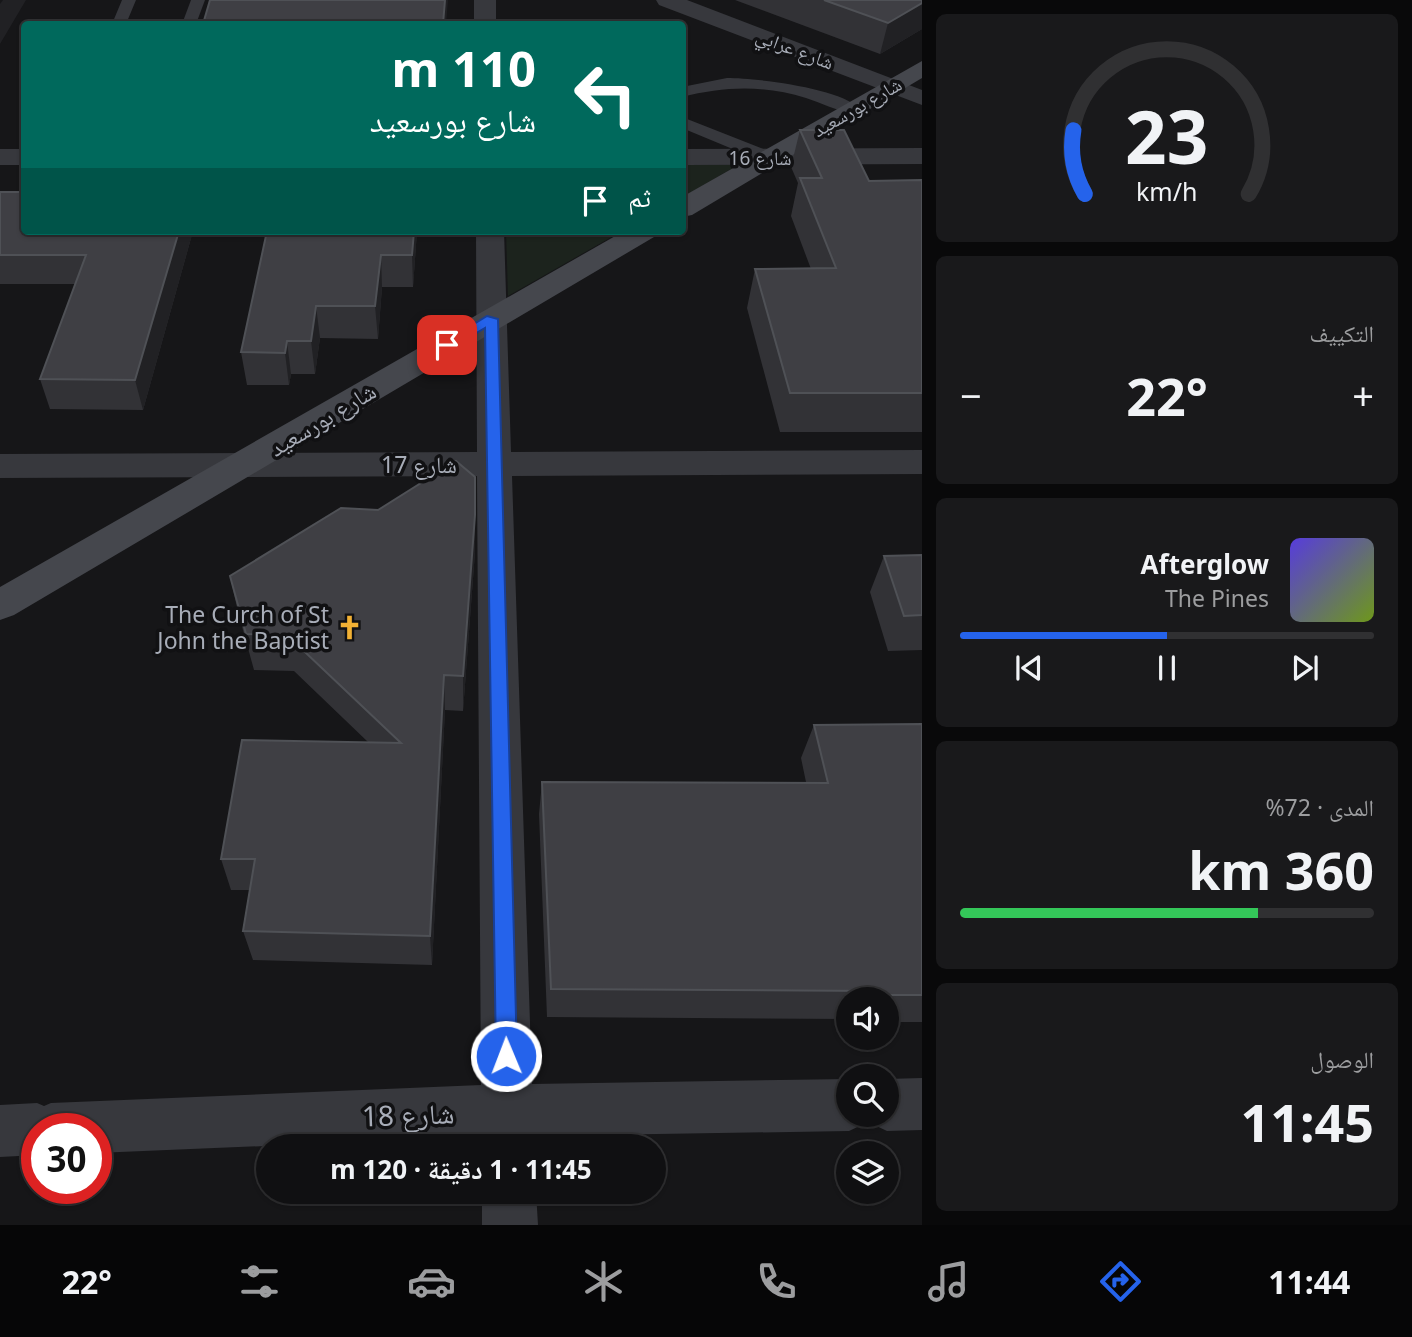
<!DOCTYPE html>
<html lang="ar">
<head>
<meta charset="utf-8">
<style>
	body { margin:0; font-family:"Noto Sans","Noto Naskh Arabic",sans-serif; background:#19191b; color:#f1f3f6; direction:rtl; height:100vh; display:flex; flex-direction:column; font-size:26px; white-space:nowrap }
	* { box-sizing:border-box; margin:0 }
	p { font-size:23px; color:#9c9d9f }
	.icon { flex:none; width:38px; height:38px; fill:none; stroke:currentColor; stroke-width:2; stroke-linecap:round; stroke-linejoin:round }
	.map { position:relative; flex:1; overflow:hidden; direction:ltr }
	.side { display:flex; flex-direction:column; gap:14px; padding:14px; background:#09090a; width:490px }
	.side>* { flex:none }
	.hud { position:absolute; left:21px; top:21px; width:665px; height:214px; border-radius:7px; box-shadow:0 2px 5px #0004,0 0 0 2px #303032; direction:rtl; background:#00695c; color:#fff; overflow:hidden }
	.tools { position:absolute; left:836px; top:987px; display:grid; gap:14px }
	.tools a { display:grid; place-items:center; width:63px; height:63px; border-radius:50%; background:#101012; box-shadow:0 2px 5px #0004,0 0 0 2px #303032; font-size:35px }
	.speed { position:absolute; left:21px; top:1113px; display:flex; gap:14px; font-size:35px; font-weight:700; text-align:center }
	.speed>* { display:grid; place-content:center; width:91px; height:91px; border-radius:50%; background:#101012; box-shadow:0 2px 5px #0004,0 0 0 2px #303032; line-height:1 }
	.speed .limit { border:10px solid #d22; background:#fff; color:#111 }
	.pin { position:absolute; display:grid; place-items:center; width:60px; height:60px; color:#fff; margin:-30px; border-radius:14px; box-shadow:0 4px 10px #0006 }
	.me { position:absolute; width:77px; margin:-38px; rotate:359deg; stroke-linejoin:round; filter:drop-shadow(0 0 5px #0008) }
	.turn { display:flex; align-items:center; gap:24px; height:147px; padding:0 35px; font-size:32px }
	.turn .icon { width:91px; height:91px; stroke-width:2.5 }
	.turn b { display:block; font-size:49px; line-height:60px }
	.then { display:flex; align-items:center; height:66px; padding:0 35px; background:#0003; gap:14px; font-size:26px }
	.big { font-size:52px; font-weight:700; line-height:1.1 }
	.side .card { flex:1; display:flex; flex-direction:column; justify-content:center; gap:10px; min-width:0; padding:0 24px; border-radius:10px; background:#19191b }
	.side .dial { align-items:center; gap:0 }
	.dial svg { height:182px; overflow:visible; fill:none; stroke:#303032; stroke-width:7; stroke-linecap:round; text-anchor:middle }
	.dial text { fill:#f1f3f6; stroke:none }
	.song { display:flex; align-items:center; gap:21px }
	.cover { width:84px; height:84px; border-radius:10px; background:linear-gradient(135deg,hsl(250 70% 55%),hsl(80 70% 35%)) }
	.played { height:7px; border-radius:4px; background:linear-gradient(90deg,#2563eb 50%,#303032 50%) }
	.keys { display:flex; justify-content:space-around; direction:ltr }
	.heat { display:flex; justify-content:space-between; align-items:center; font-size:38px; direction:ltr }
	.charge { height:10px; border-radius:5px; background:linear-gradient(90deg,#34c759 72%,#303032 0) }
	.trip { position:absolute; left:256px; top:1134px; width:410px; height:70px; border-radius:35px; background:#101012; box-shadow:0 2px 5px #0004,0 0 0 2px #303032; font-weight:700; line-height:70px; text-align:center; direction:rtl }
	.tabs { display:flex; height:112px; justify-content:space-around; align-items:center; background:#060607; color:#9c9d9f }
	.tabs .icon { width:49px; height:49px }
	.tabs .selected { color:#2563eb }
	.tabs b { font-size:32px; color:#f1f3f6 }
	main { display:flex; flex:1; min-height:0 }
	.map>svg:first-child { display:block }
	.green { fill:#1c231d }
	.lines { fill:none; stroke-linecap:round; stroke-linejoin:round }
	.service { fill:#37383d; fill-rule:evenodd }
	.minor { fill:#37383d; fill-rule:evenodd }
	.secondary { fill:#45474d; fill-rule:evenodd }
	.wall { fill:#323236 }
	.shaded-wall { fill:#212124 }
	.building { fill:#3f3f44; stroke:#4f5156; stroke-width:2 }
	.route { fill:#2563eb; stroke:#184099; stroke-width:2 }
	.labels { text-anchor:middle; dominant-baseline:central; stroke-width:7; stroke-linejoin:round; paint-order:stroke }
	.far-street-label { font-size:19px; fill:#a8adb8; stroke:#111113 }
	.street-label { font-size:23px; fill:#a8adb8; stroke:#111113 }
	.poi-label { font-size:23px; fill:#a8adb8; stroke:#111113; text-anchor:end }
	.near-street-label { font-size:28px; fill:#a8adb8; stroke:#111113 }
</style>
</head>
<body>
<main>
<section class="side">
<div class="card dial"><svg viewBox="0 0 100 80">
<path d="M14 69A42 42 0 1 1 86 69"/>
<path d="M14 69A42 42 0 0 1 9 41" stroke="#2563eb"/>
<text x="50" y="56" font-size="32" font-weight="700">23</text>
<text x="50" y="72" font-size="11">km/h</text>
</svg></div>
<div class="card"><p>التكييف</p>
<div class="heat"><a>−</a><b class="big">22°</b><a>+</a></div>
</div>
<div class="card">
<div class="song"><i class="cover"></i><div><b>Afterglow</b><p>The Pines</p></div></div>
<div class="played"></div>
<div class="keys"><svg class="icon" aria-label="previous" viewBox="0 0 24 24"><path d="M18 5L8 12l10 7zM5 5v14"/></svg><svg class="icon" aria-label="pause" viewBox="0 0 24 24"><path d="M8 5v14M16 5v14"/></svg><svg class="icon" aria-label="next" viewBox="0 0 24 24"><path d="M6 5l10 7-10 7zM19 5v14"/></svg></div>
</div>
<div class="card"><p>المدى · 72%</p><b class="big">360 km</b><div class="charge"></div></div>
<div class="card"><p>الوصول</p><b class="big">11:45</b></div>
</section>
<div class="map">
<svg width="922" height="1225" viewBox="0 0 922 1225">
	<rect width="100%" height="100%" fill="#161618"/>
	<path class="green" d="M 683,165 L 738,165 L 683,197 Z
		M 506,231 L 622,231 L 508,296 Z"/>
	<g class="lines">
		<path class="service" d="M 122,0 L 136,0 L 126,24 L 112,24 Z
			M 191,0 L 205,0 L 196,24 L 182,24 Z
			M 727,78 C 756,78 841,88 860,109 L 852,114 C 836,110 821,103 806,98 C 764,85 725,86 682,97 L 682,87 Z
			M 682,117 L 776,154 L 779,158 L 770,163 L 764,162 L 682,128 Z"/>
		<path class="minor" d="M 474,0 L 496,0 L 496,24 L 474,24 Z
			M 656,0 L 687,0 L 922,90 L 922,105 L 659,5 Z
			M 922,148 L 922,164 L 682,165 L 682,149 Z
			M 0,149 L 24,149 L 24,165 L 0,165 Z
			M 476,231 L 504,231 L 511,452 L 922,450 L 922,474 L 512,476 L 532,1084 L 849,1079 L 849,1115 L 887,1115 L 887,1079 L 922,1078 L 922,1130 L 887,1131 L 868,1122 L 849,1131 L 534,1136 L 534,1146 L 482,1146 L 481,1137 L 96,1153 L 96,1129 L 37,1129 L 37,1155 L 0,1157 L 0,1105 L 37,1103 L 44,1106 L 51,1103 L 481,1085 L 477,476 L 0,478 L 0,454 L 477,452 Z
			M 482,1192 L 536,1192 L 538,1225 L 482,1225 Z"/>
		<path class="secondary" d="M 922,61 L 922,78 L 692,215 L 682,217 L 682,197 Z
			M 624,231 L 658,231 L 654,237 L 14,615 L 0,620 L 0,587 Z"/>
	</g>
	<path class="wall" d="M 735,0 L 922,0 L 922,29 L 880,54 Z
		M 800,130 L 869,181 L 922,180 L 922,432 L 780,432 L 747,308 L 755,269 L 811,269 L 791,216 L 798,183 L 791,167 Z
		M 0,192 L 24,231 L 193,231 L 143,410 L 50,409 L 40,379 L 75,284 L 0,284 Z
		M 267,231 L 417,231 L 413,287 L 382,287 L 378,339 L 320,338 L 315,374 L 291,374 L 289,385 L 247,385 L 241,352 Z
		M 475,552 L 463,711 L 445,710 L 432,965 L 253,960 L 243,931 L 250,890 L 231,890 L 221,859 L 368,742 L 294,671 L 254,670 L 238,612 L 230,576 Z
		M 922,555 L 922,650 L 888,651 L 870,592 L 884,556 Z
		M 922,724 L 922,1022 L 887,1022 L 887,999 L 849,999 L 849,1019 L 547,1017 L 539,814 L 542,782 L 806,782 L 801,758 L 814,725 Z"/>
	<path class="shaded-wall" d="M 3,0 L 26,0 L 0,44 L 0,4 Z
		M 445,0 L 448,0 L 446,24 L 443,24 Z
		M 922,3 L 922,29 L 880,54 L 888,23 Z
		M 179,231 L 193,231 L 143,410 L 135,380 Z
		M 414,231 L 417,231 L 413,287 L 412,255 Z
		M 381,255 L 382,287 L 378,339 L 375,306 Z
		M 316,306 L 320,338 L 315,374 L 311,341 Z
		M 287,341 L 291,374 L 289,385 L 285,353 Z
		M 475,515 L 475,552 L 463,711 L 463,676 Z
		M 444,675 L 445,710 L 432,965 L 430,936 Z"/>
	<path class="building" d="M 210,0 L 445,0 L 443,24 L 203,24 Z
		M 824,0 L 922,0 L 922,3 L 888,23 Z
		M 800,130 L 844,130 L 869,181 L 922,180 L 922,393 L 790,393 L 755,269 L 836,268 L 800,178 L 822,178 Z
		M 0,192 L 24,192 L 24,231 L 179,231 L 135,380 L 40,379 L 86,255 L 0,255 Z
		M 267,231 L 414,231 L 412,255 L 381,255 L 375,306 L 316,306 L 311,341 L 287,341 L 285,353 L 241,352 Z
		M 456,461 L 475,477 L 475,515 L 463,676 L 444,675 L 430,936 L 243,931 L 255,859 L 221,859 L 242,740 L 401,743 L 287,635 L 246,634 L 230,576 L 341,508 L 378,510 Z
		M 922,555 L 922,615 L 904,616 L 884,556 Z
		M 922,724 L 922,995 L 878,995 L 877,991 L 551,989 L 542,782 L 828,783 L 814,725 Z"/>
	<path class="route" d="M 487,316 L 498,319 L 517,1056 L 514,1063 L 506,1066 L 499,1063 L 496,1056 L 485,328 L 451,348 L 440,345 Z"/>
	<defs>
		<symbol id="church-bare" viewBox="-9 -9 18 18"><path d="M-1.2-6h2.4v3.5h3.3v2.4h-3.3V6h-2.4V-.1h-3.3v-2.4h3.3Z" fill="#f2b134" stroke="#111113" stroke-width="2.5" paint-order="stroke"/></symbol>
	</defs>
	<g fill-rule="evenodd">
		<use href="#church-bare" x="332" y="610" width="35" height="35"/>
	</g>
	<g class="labels">
		<g class="far-street-label">
			<text transform="translate(795 49) rotate(21)">شارع عرابي</text>
			<text transform="translate(857 107) rotate(-30)">شارع بورسعيد</text>
			<text x="760" y="158">شارع 16</text>
		</g>
		<g class="street-label">
			<text transform="translate(322 419) rotate(-31)">شارع بورسعيد</text>
			<text x="419" y="464">شارع 17</text>
		</g>
		<g class="poi-label">
			<text x="329" y="614">The Curch of St<tspan x="329" dy="26">John the Baptist</tspan></text>
		</g>
		<g class="near-street-label">
			<text transform="translate(408 1114) rotate(-2)">شارع 18</text>
		</g>
	</g>
</svg>
<div class="tools">
<a><svg class="icon" aria-label="sound" viewBox="0 0 24 24"><path d="M4 9h4l5-4v14l-5-4H4zM17 9q2 3 0 6"/></svg></a>
<a><svg class="icon" aria-label="search" viewBox="0 0 24 24"><circle cx="10" cy="10" r="6"/><path d="M15 15l6 6"/></svg></a>
<a><svg class="icon" aria-label="layers" viewBox="0 0 24 24"><path d="M12 4l9 5-9 5-9-5zM3 14l9 5 9-5"/></svg></a>
</div>
<div class="speed"><div class="limit">30</div></div>
<div class="pin" style="left:447px;top:345px;background:#d93025"><svg class="icon" aria-label="arrive" viewBox="0 0 24 24"><path d="M6 21V4h12l-3 4 3 4H6"/></svg></div>
<svg class="me" style="left:506px;top:1056px" viewBox="-20 -20 40 40"><circle r="17" fill="#2563eb" stroke="#fff" stroke-width="3"/><path d="M0-11L8 9 0 5-8 9z" fill="#fff"/></svg>
<div class="trip">11:45 · 1 دقيقة · 120 m</div>
<div class="hud">
<div class="turn"><svg class="icon" aria-label="left" viewBox="0 0 24 24"><path d="M17 20v-9H6M10 6l-5 5 5 5"/></svg><div><b>110 m</b>شارع بورسعيد</div></div>
<div class="then">ثم<svg class="icon" aria-label="arrive" viewBox="0 0 24 24"><path d="M6 21V4h12l-3 4 3 4H6"/></svg></div>
</div>
</div>
</main>
<nav class="tabs">
<b>11:44</b>
<svg class="icon selected" aria-label="directions" viewBox="0 0 24 24"><path d="M12 3l9 9-9 9-9-9zM9 14v-3h6M13 9l2 2-2 2"/></svg>
<svg class="icon" aria-label="music" viewBox="0 0 24 24"><path d="M9 18V5l10-2v13"/><circle cx="6" cy="18" r="3"/><circle cx="16" cy="16" r="3"/></svg>
<svg class="icon" aria-label="phone" viewBox="0 0 24 24"><path d="M5 4h4l2 5-3 2q2 4 5 5l2-3 5 2v4C11 20 4 13 5 4z"/></svg>
<svg class="icon" aria-label="climate" viewBox="0 0 24 24"><path d="M12 3v18M4 7l16 10M4 17L20 7"/></svg>
<svg class="icon" aria-label="car" viewBox="0 0 24 24"><path d="M5 17H2v-5l4-1 3-4h7l3 4 3 1v5h-3M9 17h6M6 11h13"/><circle cx="7" cy="17" r="2"/><circle cx="17" cy="17" r="2"/></svg>
<svg class="icon" aria-label="filters" viewBox="0 0 24 24"><path d="M4 7h16M4 17h16"/><circle cx="9" cy="7" r="2"/><circle cx="15" cy="17" r="2"/></svg>
<b>22°</b>
</nav>
</body>
</html>
